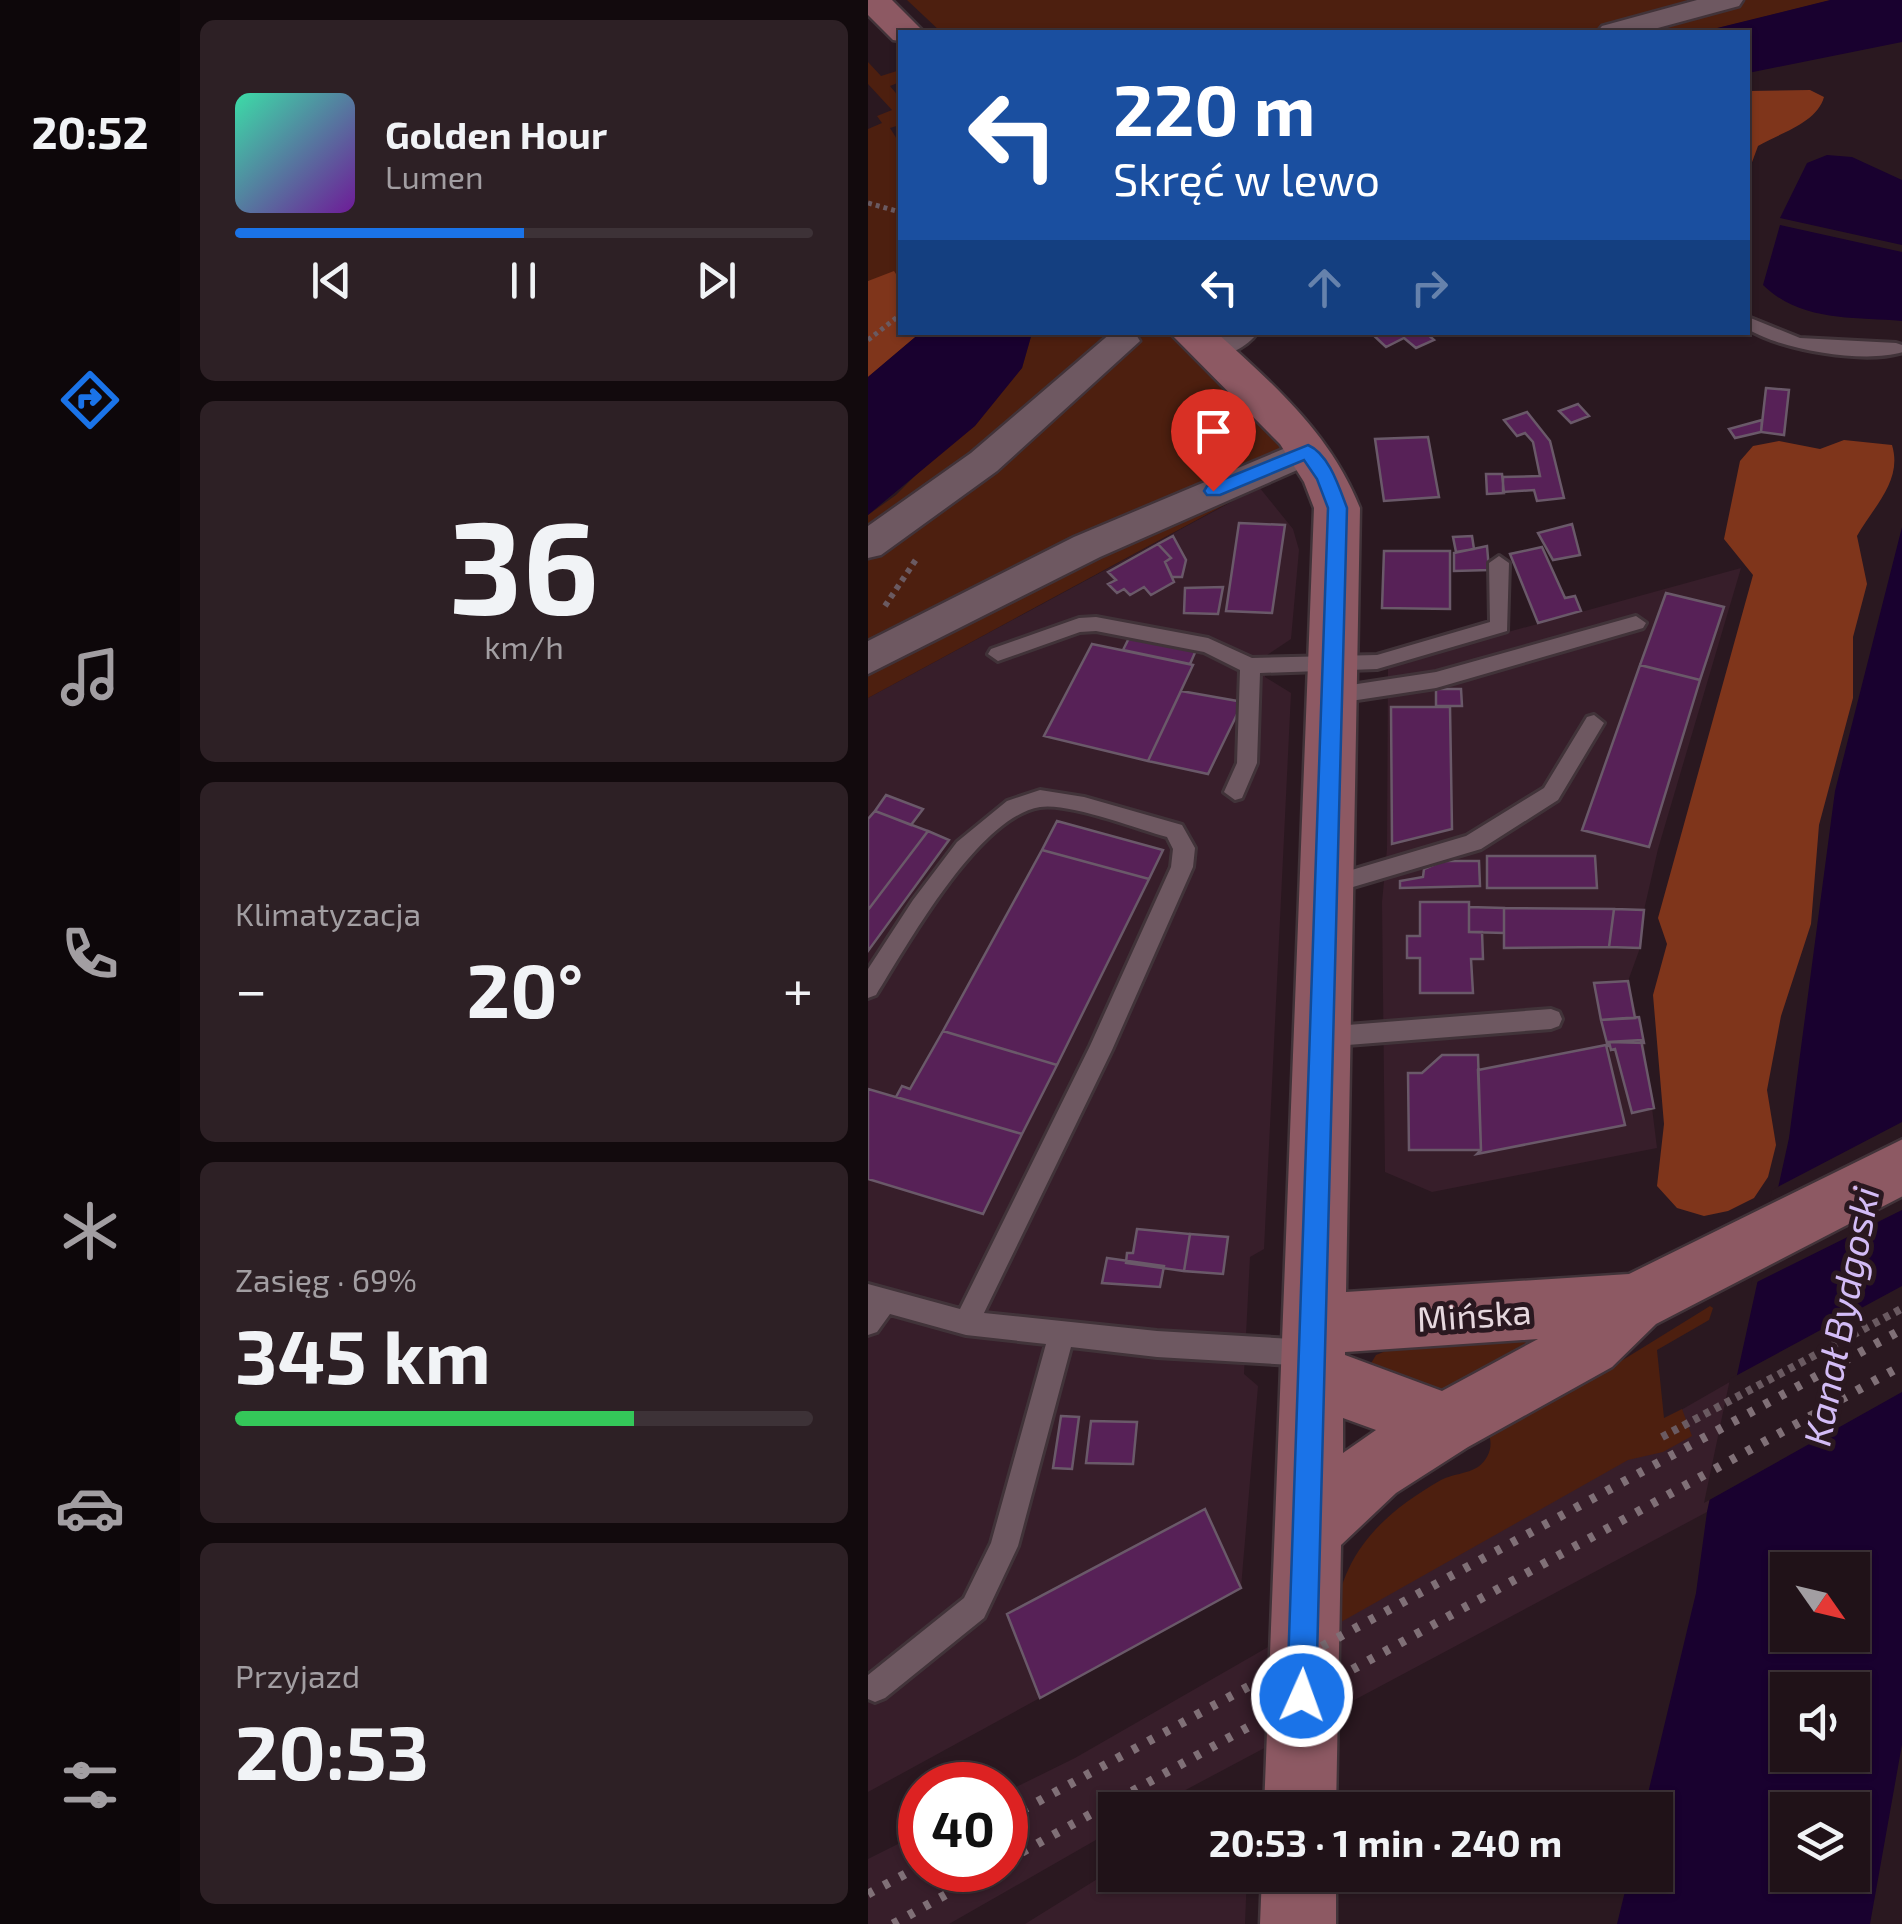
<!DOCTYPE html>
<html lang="pl">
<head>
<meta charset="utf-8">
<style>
	body { margin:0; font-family:"Exo 2",sans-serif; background:#2d2025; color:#f1f3f6; height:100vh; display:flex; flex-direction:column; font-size:38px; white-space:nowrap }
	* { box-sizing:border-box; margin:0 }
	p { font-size:32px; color:#a29ea2 }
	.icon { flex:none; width:55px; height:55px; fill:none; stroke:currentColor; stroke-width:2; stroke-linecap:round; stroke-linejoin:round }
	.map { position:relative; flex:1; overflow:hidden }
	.side { display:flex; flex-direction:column; gap:20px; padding:20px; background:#120a0d; width:688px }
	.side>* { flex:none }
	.hud { position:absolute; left:30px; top:30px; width:852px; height:305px; border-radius:0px; box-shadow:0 2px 8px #0004,0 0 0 2px #3d3237; background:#1a4fa0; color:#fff; overflow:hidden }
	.needle { width:65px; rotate:124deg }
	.fabs { position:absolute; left:902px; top:1552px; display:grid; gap:20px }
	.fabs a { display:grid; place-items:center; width:100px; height:100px; border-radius:0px; background:#201218; box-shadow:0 2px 8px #0004,0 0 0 2px #3d3237; font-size:50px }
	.speed { position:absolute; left:30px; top:1762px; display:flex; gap:20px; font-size:50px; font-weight:700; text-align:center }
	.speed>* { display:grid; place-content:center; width:130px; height:130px; border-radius:50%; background:#201218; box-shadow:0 2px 8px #0004,0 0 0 2px #3d3237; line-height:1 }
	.speed .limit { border:15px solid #d22; background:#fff; color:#111 }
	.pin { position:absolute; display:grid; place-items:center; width:85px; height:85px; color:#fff; margin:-102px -42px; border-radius:50% 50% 50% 0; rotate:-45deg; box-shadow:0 0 10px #0007 }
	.pin .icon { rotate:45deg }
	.me { position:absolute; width:110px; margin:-55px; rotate:2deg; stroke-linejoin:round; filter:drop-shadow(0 0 8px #0008) }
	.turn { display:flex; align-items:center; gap:35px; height:210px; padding:0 50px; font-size:45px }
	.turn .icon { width:130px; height:130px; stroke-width:2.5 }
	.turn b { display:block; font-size:70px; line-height:85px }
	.lanes { display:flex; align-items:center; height:95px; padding:0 50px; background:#0003; justify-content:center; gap:50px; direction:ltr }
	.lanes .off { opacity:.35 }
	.big { font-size:75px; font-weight:700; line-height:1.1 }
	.side .card { flex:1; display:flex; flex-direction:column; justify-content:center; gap:15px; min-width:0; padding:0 35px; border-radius:15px; background:#2d2025 }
	.side .dial { align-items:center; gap:0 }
	.dial b { font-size:130px; line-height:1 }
	.song { display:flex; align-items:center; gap:30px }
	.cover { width:120px; height:120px; border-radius:15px; background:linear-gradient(135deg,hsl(160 70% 55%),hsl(280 70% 35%)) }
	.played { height:10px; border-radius:5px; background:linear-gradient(90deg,#1a73e8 50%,#3d3237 50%) }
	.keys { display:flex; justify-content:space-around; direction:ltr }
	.heat { display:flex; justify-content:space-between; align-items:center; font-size:55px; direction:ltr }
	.charge { height:15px; border-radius:8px; background:linear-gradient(90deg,#34c759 69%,#3d3237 0) }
	.trip { position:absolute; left:230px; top:1792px; width:575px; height:100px; border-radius:0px; background:#201218; box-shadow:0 2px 8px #0004,0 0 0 2px #3d3237; font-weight:700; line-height:100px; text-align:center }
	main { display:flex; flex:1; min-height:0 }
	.tabs { display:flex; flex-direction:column; width:180px; justify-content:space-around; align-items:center; background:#0d070a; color:#a29ea2 }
	.tabs .icon { width:70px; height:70px }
	.tabs .current { color:#1a73e8 }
	.tabs b { font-size:45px; color:#f1f3f6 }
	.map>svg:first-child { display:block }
	.built { fill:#371e2a }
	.green { fill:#4d1f0f }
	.forest { fill:#7f351b }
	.water { fill:#19012f; fill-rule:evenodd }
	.pier { fill:#2a1820 }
	.building { fill:#572157; stroke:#6a5969; stroke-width:2.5 }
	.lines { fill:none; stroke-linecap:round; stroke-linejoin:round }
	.lane-casing { stroke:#413339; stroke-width:6 }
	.street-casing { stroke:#413339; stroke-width:5 }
	.secondary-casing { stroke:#413339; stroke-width:5 }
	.path-far2 { stroke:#6a5a61; stroke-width:5; stroke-dasharray:4 4; stroke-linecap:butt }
	.path-far1 { stroke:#6a5a61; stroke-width:6; stroke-dasharray:5 5; stroke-linecap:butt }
	.path { stroke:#6a5a61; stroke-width:8; stroke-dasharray:6 6; stroke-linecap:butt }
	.lane { fill:#6e5861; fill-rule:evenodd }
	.street { fill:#6e5861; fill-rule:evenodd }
	.secondary { fill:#8d5963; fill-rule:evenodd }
	.rail { stroke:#807077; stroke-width:9; stroke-dasharray:6 12; stroke-linecap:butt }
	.route { fill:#1a73e8; stroke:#114b97; stroke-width:2.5 }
	.labels { text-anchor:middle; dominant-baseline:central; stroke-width:10; stroke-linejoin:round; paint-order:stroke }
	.street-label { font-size:35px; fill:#e6d8de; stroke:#2a1820 }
	.water-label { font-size:38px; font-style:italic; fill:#d3bcf6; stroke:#2a1820 }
</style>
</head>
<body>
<main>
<nav class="tabs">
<b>20:52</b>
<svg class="icon current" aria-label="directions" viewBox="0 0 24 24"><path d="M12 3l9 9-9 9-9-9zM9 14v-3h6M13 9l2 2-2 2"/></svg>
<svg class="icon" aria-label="music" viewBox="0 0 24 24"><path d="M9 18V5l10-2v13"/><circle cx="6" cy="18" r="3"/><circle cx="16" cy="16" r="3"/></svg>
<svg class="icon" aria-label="phone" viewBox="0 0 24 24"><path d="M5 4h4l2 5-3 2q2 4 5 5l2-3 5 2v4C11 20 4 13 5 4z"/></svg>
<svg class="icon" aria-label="climate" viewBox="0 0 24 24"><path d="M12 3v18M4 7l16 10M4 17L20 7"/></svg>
<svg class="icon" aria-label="car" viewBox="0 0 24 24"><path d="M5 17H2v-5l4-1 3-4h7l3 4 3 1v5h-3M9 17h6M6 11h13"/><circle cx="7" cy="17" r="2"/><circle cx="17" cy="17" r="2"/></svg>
<svg class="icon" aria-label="filters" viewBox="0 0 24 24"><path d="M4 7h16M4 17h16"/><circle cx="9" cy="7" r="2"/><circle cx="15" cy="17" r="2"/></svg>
</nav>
<section class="side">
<div class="card">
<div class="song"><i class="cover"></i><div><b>Golden Hour</b><p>Lumen</p></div></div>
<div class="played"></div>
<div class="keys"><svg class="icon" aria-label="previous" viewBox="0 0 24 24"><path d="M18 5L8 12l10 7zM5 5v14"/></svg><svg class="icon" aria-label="pause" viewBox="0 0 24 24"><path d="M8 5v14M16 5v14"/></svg><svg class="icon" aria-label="next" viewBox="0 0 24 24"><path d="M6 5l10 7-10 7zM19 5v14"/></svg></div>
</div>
<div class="card dial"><b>36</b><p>km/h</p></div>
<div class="card"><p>Klimatyzacja</p>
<div class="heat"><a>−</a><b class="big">20°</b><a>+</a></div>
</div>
<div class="card"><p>Zasięg · 69%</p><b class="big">345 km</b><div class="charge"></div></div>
<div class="card"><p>Przyjazd</p><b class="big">20:53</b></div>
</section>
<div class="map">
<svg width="1035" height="1924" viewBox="0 0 1035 1924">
	<rect width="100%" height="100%" fill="#2a1820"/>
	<path class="built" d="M 391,487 L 425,529 L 431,550 L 423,639 L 399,655 L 397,677 L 423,693 L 396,1249 L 382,1257 L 376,1374 L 390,1386 L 373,1588 L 0,1792 L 0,698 Z
		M 873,568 L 790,849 L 776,910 L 772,948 L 760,981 L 776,1043 L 789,1148 L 564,1192 L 517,1172 L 514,902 L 519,849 L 520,665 Z
		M 867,1379 L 839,1512 L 280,1810 L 248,1810 L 247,1829 L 81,1924 L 0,1924 L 0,1859 L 52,1833 L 52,1870 L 138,1870 L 138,1792 L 207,1758 Z
		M 247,1868 L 248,1875 L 379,1875 L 377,1924 L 157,1924 Z"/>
	<path class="green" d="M 39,0 L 964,0 L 834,32 L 73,32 Z
		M 0,62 L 13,76 L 32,70 L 32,82 L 22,86 L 32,98 L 32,125 L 22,128 L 32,144 L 32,332 L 52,333 L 0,377 L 0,129 L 14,123 L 9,116 L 24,110 L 0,84 Z
		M 164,333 L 322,333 L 445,457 L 0,698 L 0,515 L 28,495 L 154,368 Z
		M 842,1306 L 845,1308 L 841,1320 L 789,1350 L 796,1418 L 814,1409 L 824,1436 L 795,1452 L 760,1460 L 466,1626 C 472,1555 512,1515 573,1480 C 584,1474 599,1474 610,1467 C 621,1459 626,1445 620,1433 L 745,1366 Z
		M 692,1326 L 588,1397 L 499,1370 L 508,1355 L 525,1348 Z"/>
	<path class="forest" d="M 942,90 L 956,97 C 949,123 912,133 890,146 L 880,173 L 880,91 Z
		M 26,271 L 32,280 L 32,332 L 52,333 L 0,377 L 0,281 Z
		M 976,440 L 1024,445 C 1035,481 1005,507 989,536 L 999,584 L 985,637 L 985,698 L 951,825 L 943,924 L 913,1016 L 899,1090 L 908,1145 L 900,1177 L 886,1198 L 860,1211 L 836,1216 L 809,1208 L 789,1186 L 796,1124 L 785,995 L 799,944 L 790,918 L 885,575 L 856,539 L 872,461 L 885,446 L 911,441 L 952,449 Z"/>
	<path class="water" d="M 962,0 L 1034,0 L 1034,42 L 880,73 L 880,32 L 833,32 Z
		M 959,155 L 984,157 L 1034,180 L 1034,245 L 912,218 L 939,163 Z
		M 912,225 L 1034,252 L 1034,321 C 985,317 933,322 895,285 Z
		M 52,333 L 164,333 L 154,368 L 107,426 L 0,515 L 0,377 Z
		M 1034,527 L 1035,1739 L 1002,1924 L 749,1924 L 761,1875 L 788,1875 L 788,1810 L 776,1810 L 828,1593 L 839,1512 L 921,1138 L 967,791 ZM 920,1570 L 985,1570 L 985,1635 L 920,1635 ZM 920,1690 L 985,1690 L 985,1755 L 920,1755 ZM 920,1810 L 985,1810 L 985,1875 L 920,1875 Z"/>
	<path class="pier" d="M 1034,1122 L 1034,1210 L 883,1285 L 904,1190 Z
		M 1034,1286 L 1034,1392 L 836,1503 L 862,1379 Z"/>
	<path class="building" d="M 502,332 L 557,332 L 566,340 L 548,348 L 536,338 L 518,347 Z
		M 898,388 L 921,390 L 916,435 L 893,432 Z
		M 710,404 L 721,416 L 703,423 L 691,411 Z
		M 659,412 L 682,441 L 696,498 L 669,501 L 666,490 L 635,492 L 635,477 L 672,476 L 665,442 L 657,433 L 649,436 L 636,420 Z
		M 894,420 L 893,432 L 867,438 L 861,429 Z
		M 560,437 L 571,497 L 516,501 L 507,439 Z
		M 618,474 L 634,474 L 636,493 L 619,494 Z
		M 371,523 L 417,525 L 404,613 L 358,611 Z
		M 704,524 L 712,555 L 685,560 L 670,533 Z
		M 305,536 L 318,560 L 314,577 L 304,577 L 297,562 L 303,558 L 290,544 Z
		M 604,536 L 606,549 L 588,552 L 585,537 Z
		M 290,544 L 303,558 L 297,562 L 306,582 L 283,595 L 276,587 L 262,595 L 256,589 L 249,593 L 240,584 L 248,580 L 240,572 Z
		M 619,546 L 621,570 L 586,571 L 586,553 Z
		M 674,547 L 697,598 L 707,596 L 713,611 L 670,623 L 642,554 Z
		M 516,551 L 582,551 L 582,609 L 514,608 Z
		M 355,587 L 350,614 L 316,613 L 317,588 Z
		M 798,593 L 856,607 L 832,680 L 772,665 Z
		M 263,634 L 329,648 L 322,664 L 255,650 Z
		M 224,644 L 325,665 L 280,761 L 176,736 Z
		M 772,665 L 832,680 L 781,847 L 714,830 Z
		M 568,689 L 593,689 L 594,706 L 568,706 Z
		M 313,691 L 375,702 L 340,774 L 280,761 Z
		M 523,707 L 582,707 L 584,829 L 524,844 Z
		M 18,795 L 55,809 L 43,825 L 7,811 Z
		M 7,811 L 60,831 L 0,910 L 0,819 Z
		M 189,821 L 295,850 L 281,879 L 174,850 Z
		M 60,831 L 81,840 L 0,951 L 0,910 Z
		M 174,850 L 281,879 L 189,1065 L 75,1031 Z
		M 619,856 L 727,856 L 729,888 L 619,888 Z
		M 574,861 L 611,861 L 612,886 L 532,888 L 532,881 L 555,877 L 556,869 Z
		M 552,902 L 601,902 L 601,932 L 614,932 L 615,959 L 603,959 L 605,993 L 552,993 L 552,958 L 539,958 L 539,936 L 552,936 Z
		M 601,907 L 636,908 L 636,933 L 601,932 Z
		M 636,908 L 746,909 L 741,947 L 636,948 Z
		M 746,909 L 776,910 L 772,948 L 741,947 Z
		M 760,981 L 767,1018 L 733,1020 L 726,983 Z
		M 771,1017 L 776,1043 L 741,1042 L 740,1047 L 733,1020 Z
		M 75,1031 L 189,1065 L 154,1134 L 28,1097 L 34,1086 L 42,1089 Z
		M 773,1040 L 786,1108 L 764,1113 L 747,1049 L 743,1050 L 741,1042 Z
		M 738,1045 L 757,1125 L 609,1154 L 613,1150 L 610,1070 Z
		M 574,1055 L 610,1055 L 613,1150 L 541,1150 L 540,1073 L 554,1073 Z
		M 0,1089 L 154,1134 L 115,1214 L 0,1179 Z
		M 269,1229 L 322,1234 L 316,1271 L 258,1263 L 259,1253 L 265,1253 Z
		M 322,1234 L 360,1237 L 355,1274 L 316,1271 Z
		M 239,1258 L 296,1266 L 292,1287 L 234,1283 Z
		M 193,1416 L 211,1417 L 204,1469 L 185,1468 Z
		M 223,1421 L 269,1422 L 265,1464 L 218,1463 Z
		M 337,1509 L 373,1588 L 172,1698 L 139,1614 Z"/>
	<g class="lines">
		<defs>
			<path id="lane" d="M 880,317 L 932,338 L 1028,343 L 1034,345 L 1035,352 C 997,364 913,350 880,329 Z
				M 631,556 L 641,563 L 639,631 L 509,669 L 392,673 L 389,763 L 374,798 L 367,800 L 356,792 L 369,763 L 372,670 L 336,652 L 228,631 L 212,632 L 130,661 L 120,654 L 123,649 L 211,618 L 228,617 L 340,638 L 384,658 L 509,655 L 622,622 L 621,563 Z
				M 768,616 L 778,623 L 775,628 L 568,688 L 463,704 L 453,696 L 463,688 L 568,672 Z
				M 726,715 L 736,723 L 690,800 L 613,849 L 458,895 L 450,892 L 447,886 L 450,880 L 598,836 L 676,788 L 719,717 Z
				M 172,790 L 216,797 L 314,825 L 327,848 L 325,867 L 244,1050 L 116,1313 L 289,1331 L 442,1340 L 451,1344 L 455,1353 L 451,1362 L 442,1366 L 289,1357 L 203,1347 L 150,1546 L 116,1618 L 17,1698 L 7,1702 L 0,1699 L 0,1675 L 96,1598 L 123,1543 L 178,1344 L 98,1335 L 22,1314 L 9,1332 L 0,1335 L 0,1284 L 92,1309 L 222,1046 L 303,867 L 305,849 L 299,837 C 270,829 199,802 172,807 C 110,817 40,944 8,995 L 0,998 L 0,969 L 45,900 L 89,842 L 139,801 Z
				M 683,1009 L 691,1012 L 694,1019 L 691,1026 L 683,1029 L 454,1047 L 446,1044 L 442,1037 L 446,1030 L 454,1027 Z"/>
			<path id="street" d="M 829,0 L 875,0 L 871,6 L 775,32 L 729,32 L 734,26 Z
				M 345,332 L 390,332 C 378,350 348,362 328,357 L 323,349 L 328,341 Z
				M 243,333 L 267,333 L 272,341 L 129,471 L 13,555 L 0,558 L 0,526 L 103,453 Z
				M 439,439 L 452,442 L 457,451 L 452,460 L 232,557 L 0,674 L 0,641 L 206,537 Z"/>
			<path id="secondary" d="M 0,0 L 24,0 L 56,32 L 32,32 L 32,41 L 25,40 L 0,15 Z
				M 301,332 L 348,332 C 406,385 462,433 492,508 L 478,1292 L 761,1274 L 1035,1139 L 1035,1196 L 788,1324 L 744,1367 L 600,1447 L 528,1493 L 473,1545 L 468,1810 L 396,1810 L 446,508 L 436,482 L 412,444 ZM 670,1339 L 574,1391 L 477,1355 L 477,1352 ZM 475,1418 L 508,1430 L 475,1453 Z
				M 394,1875 L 468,1875 L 468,1924 L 392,1924 Z"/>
		</defs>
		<use href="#lane" class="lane-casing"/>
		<use href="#street" class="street-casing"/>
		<use href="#secondary" class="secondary-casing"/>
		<path class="path-far2" d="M 0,203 L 32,212
			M 0,340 L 32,315"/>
		<path class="path-far1" d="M 17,606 L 49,558"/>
		<path class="path" d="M 794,1437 L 1035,1308"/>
		<use href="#lane" class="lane"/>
		<use href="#street" class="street"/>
		<use href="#secondary" class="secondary"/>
		<path class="rail" d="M 138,1819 L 1035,1329
			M 138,1861 L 1035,1365
			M 0,1894 L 52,1866
			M 25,1924 L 122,1870"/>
	</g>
	<path class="route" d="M 440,445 C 461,454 471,487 479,508 L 448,1696 L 444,1707 L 434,1711 L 423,1707 L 419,1696 L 460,508 L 449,479 L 436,460 L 352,495 L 339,495 L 336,491 L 339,486 Z"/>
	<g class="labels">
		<g class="street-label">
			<text transform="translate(606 1314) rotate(-4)">Mińska</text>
		</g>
		<g class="water-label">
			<text transform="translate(972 1316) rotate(-79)">Kanał Bydgoski</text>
		</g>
	</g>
</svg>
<div class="fabs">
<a><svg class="needle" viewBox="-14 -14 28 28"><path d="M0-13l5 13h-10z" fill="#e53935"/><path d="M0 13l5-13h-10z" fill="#a29ea2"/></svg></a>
<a><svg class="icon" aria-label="sound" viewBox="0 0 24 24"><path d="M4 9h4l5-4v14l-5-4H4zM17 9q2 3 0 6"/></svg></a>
<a><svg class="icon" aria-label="layers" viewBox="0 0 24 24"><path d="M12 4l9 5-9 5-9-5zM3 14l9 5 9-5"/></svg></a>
</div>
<div class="speed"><div class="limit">40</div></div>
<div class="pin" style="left:345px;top:491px;background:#d93025"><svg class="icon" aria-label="arrive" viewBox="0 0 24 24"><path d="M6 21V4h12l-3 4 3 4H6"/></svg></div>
<svg class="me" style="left:434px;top:1696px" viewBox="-20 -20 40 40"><circle r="17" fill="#1a73e8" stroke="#fff" stroke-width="3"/><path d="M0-11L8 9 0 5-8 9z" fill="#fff"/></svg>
<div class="trip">20:53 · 1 min · 240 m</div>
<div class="hud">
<div class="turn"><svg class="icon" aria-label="left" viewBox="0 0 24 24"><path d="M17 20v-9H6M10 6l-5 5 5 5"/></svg><div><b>220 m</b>Skręć w lewo</div></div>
<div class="lanes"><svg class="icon" aria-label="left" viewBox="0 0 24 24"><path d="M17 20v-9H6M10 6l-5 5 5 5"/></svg><svg class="icon off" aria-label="ahead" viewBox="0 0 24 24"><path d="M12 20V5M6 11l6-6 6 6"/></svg><svg class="icon off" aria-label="right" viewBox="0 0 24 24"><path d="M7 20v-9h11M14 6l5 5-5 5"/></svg></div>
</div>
</div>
</main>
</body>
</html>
